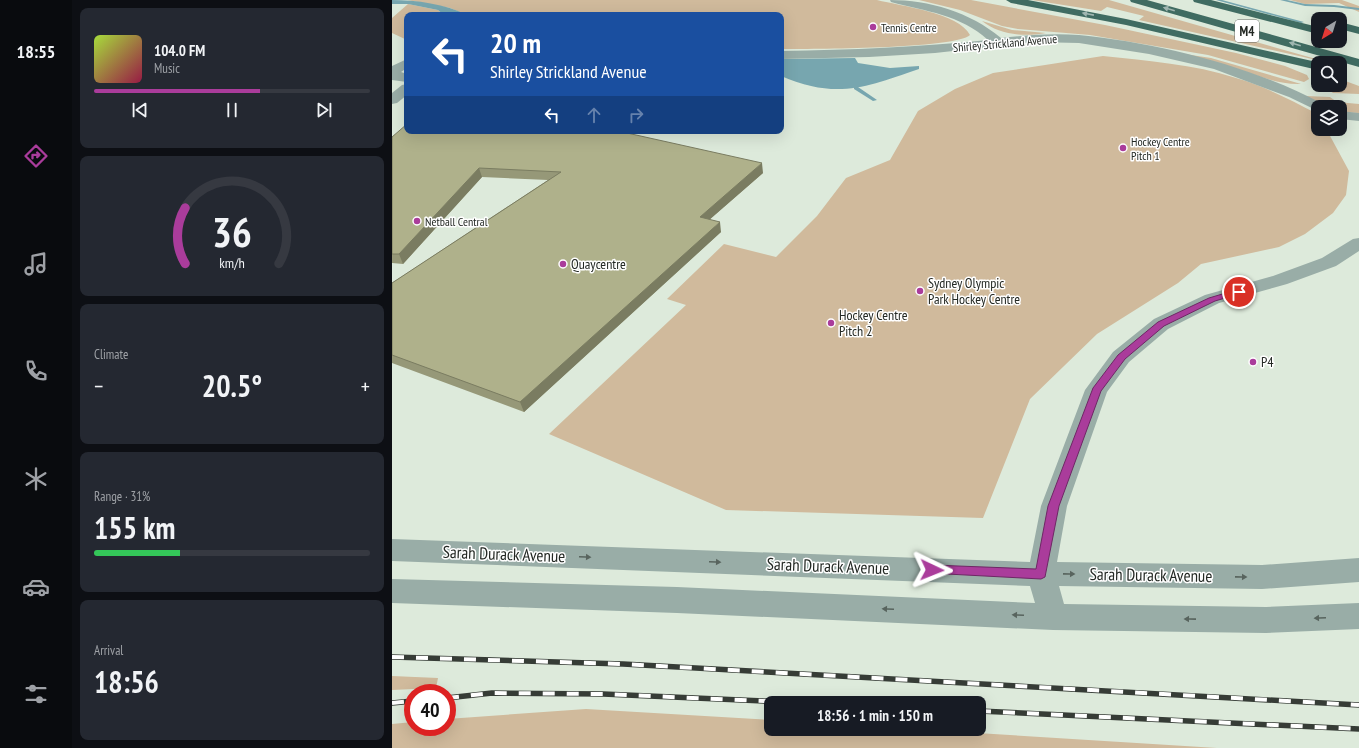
<!DOCTYPE html>
<html lang="en">
<head>
<meta charset="utf-8">
<style>
	body { margin:0; font-family:"PT Sans Narrow",sans-serif; background:#242831; color:#f1f3f6; height:100vh; display:flex; flex-direction:column; font-size:15px; white-space:nowrap }
	* { box-sizing:border-box; margin:0 }
	p { font-size:13px; color:#9ea1a6 }
	.icon { flex:none; width:22px; height:22px; fill:none; stroke:currentColor; stroke-width:2; stroke-linecap:round; stroke-linejoin:round }
	.map { position:relative; flex:1; overflow:hidden }
	.panel { display:flex; flex-direction:column; gap:8px; padding:8px; background:#0d0f14; width:320px }
	.panel>* { flex:none }
	.top-card { position:absolute; left:12px; top:12px; width:380px; height:122px; border-radius:8px; box-shadow:0 4px 16px #0002; background:#1a4fa0; color:#fff; overflow:hidden }
	.needle { width:26px; rotate:218deg }
	.buttons { position:absolute; left:919px; top:12px; display:grid; gap:8px }
	.buttons a { display:grid; place-items:center; width:36px; height:36px; border-radius:8px; background:#171b24; box-shadow:0 4px 16px #0002; font-size:20px }
	.speed { position:absolute; left:12px; top:684px; display:flex; gap:8px; font-size:20px; font-weight:700; text-align:center }
	.speed>* { display:grid; place-content:center; width:52px; height:52px; border-radius:50%; background:#171b24; box-shadow:0 4px 16px #0002; line-height:1 }
	.speed .limit { border:6px solid #d22; background:#fff; color:#111 }
	.pin { position:absolute; display:grid; place-items:center; width:34px; height:34px; color:#fff; margin:-17px; border:2px solid #fff; border-radius:50%; box-shadow:0 1px 4px #0007 }
	.me { position:absolute; width:44px; margin:-22px; rotate:92deg; stroke-linejoin:round; filter:drop-shadow(0 0 3px #0008) }
	.turn { display:flex; align-items:center; gap:14px; height:84px; padding:0 20px; font-size:18px }
	.turn .icon { width:52px; height:52px; stroke-width:2.5 }
	.turn b { display:block; font-size:28px; line-height:34px }
	.lanes { display:flex; align-items:center; height:38px; padding:0 20px; background:#0003; justify-content:center; gap:20px; direction:ltr }
	.lanes .off { opacity:.35 }
	.big { font-size:30px; font-weight:800; line-height:1.1 }
	.panel .tile { flex:1; display:flex; flex-direction:column; justify-content:center; gap:6px; min-width:0; padding:0 14px; border-radius:8px; background:#242831 }
	.panel .dial { align-items:center; gap:0 }
	.dial svg { height:104px; overflow:visible; fill:none; stroke:#363941; stroke-width:7; stroke-linecap:round; text-anchor:middle }
	.dial text { fill:#f1f3f6; stroke:none }
	.song { display:flex; align-items:center; gap:12px }
	.cover { width:48px; height:48px; border-radius:6px; background:linear-gradient(135deg,hsl(80 70% 55%),hsl(340 70% 35%)) }
	.played { height:4px; border-radius:2px; background:linear-gradient(90deg,#aa3c9b 60%,#363941 60%) }
	.keys { display:flex; justify-content:space-around; direction:ltr }
	.heat { display:flex; justify-content:space-between; align-items:center; font-size:22px; direction:ltr }
	.charge { height:6px; border-radius:3px; background:linear-gradient(90deg,#34c759 31%,#363941 0) }
	.trip { position:absolute; left:372px; top:696px; width:222px; height:40px; border-radius:8px; background:#171b24; box-shadow:0 4px 16px #0002; font-weight:800; line-height:40px; text-align:center }
	main { display:flex; flex:1; min-height:0 }
	.tab-bar { display:flex; flex-direction:column; width:72px; justify-content:space-around; align-items:center; background:#090b0e; color:#9ea1a6 }
	.tab-bar .icon { width:28px; height:28px }
	.tab-bar .current { color:#aa3c9b }
	.tab-bar b { font-size:18px; color:#f1f3f6 }
	.map>svg:first-child { display:block }
	.green { fill:#d0ba9c }
	.water { fill:#77a6af }
	.lines { fill:none; stroke-linecap:round; stroke-linejoin:round }
	.stream { fill:#77a6af; fill-rule:evenodd }
	.minor { fill:#99ada7; fill-rule:evenodd }
	.highway { fill:#406c62; fill-rule:evenodd }
	.rail-casing { stroke:#363c36; stroke-width:5.5 }
	.rail { stroke:#fff; stroke-width:4; stroke-dasharray:12; stroke-linecap:butt }
	.wall { fill:#969878 }
	.shaded-wall { fill:#7a7c61 }
	.building { fill:#afb18b; stroke:#7a7c61 }
	.oneway { fill:#a0b6b0 }
	.oneway2 { fill:#58645e }
	.route { fill:#aa3c9b; stroke:#6e2765 }
	.poi-dot { fill:#aa3c9b; stroke:#fff; stroke-width:1.5 }
	.labels { text-anchor:middle; dominant-baseline:central; stroke-width:3; stroke-linejoin:round; paint-order:stroke }
	.far-poi-label { font-size:12px; fill:#232823; stroke:#fff; text-anchor:start }
	.far-street-label { font-size:12px; fill:#232823; stroke:#fff }
	.shield { fill:#fff; stroke:#656865; stroke-width:1 }
	.shield-label { font-size:13px; font-weight:bold; fill:#232823 }
	.poi-label { font-size:14px; fill:#232823; stroke:#fff; text-anchor:start }
	.near-street-label { font-size:17px; fill:#232823; stroke:#fff }
</style>
</head>
<body>
<main>
<nav class="tab-bar">
<b>18:55</b>
<svg class="icon current" aria-label="directions" viewBox="0 0 24 24"><path d="M12 3l9 9-9 9-9-9zM9 14v-3h6M13 9l2 2-2 2"/></svg>
<svg class="icon" aria-label="music" viewBox="0 0 24 24"><path d="M9 18V5l10-2v13"/><circle cx="6" cy="18" r="3"/><circle cx="16" cy="16" r="3"/></svg>
<svg class="icon" aria-label="phone" viewBox="0 0 24 24"><path d="M5 4h4l2 5-3 2q2 4 5 5l2-3 5 2v4C11 20 4 13 5 4z"/></svg>
<svg class="icon" aria-label="climate" viewBox="0 0 24 24"><path d="M12 3v18M4 7l16 10M4 17L20 7"/></svg>
<svg class="icon" aria-label="car" viewBox="0 0 24 24"><path d="M5 17H2v-5l4-1 3-4h7l3 4 3 1v5h-3M9 17h6M6 11h13"/><circle cx="7" cy="17" r="2"/><circle cx="17" cy="17" r="2"/></svg>
<svg class="icon" aria-label="filters" viewBox="0 0 24 24"><path d="M4 7h16M4 17h16"/><circle cx="9" cy="7" r="2"/><circle cx="15" cy="17" r="2"/></svg>
</nav>
<section class="panel">
<div class="tile">
<div class="song"><i class="cover"></i><div><b>104.0 FM</b><p>Music</p></div></div>
<div class="played"></div>
<div class="keys"><svg class="icon" aria-label="previous" viewBox="0 0 24 24"><path d="M18 5L8 12l10 7zM5 5v14"/></svg><svg class="icon" aria-label="pause" viewBox="0 0 24 24"><path d="M8 5v14M16 5v14"/></svg><svg class="icon" aria-label="next" viewBox="0 0 24 24"><path d="M6 5l10 7-10 7zM19 5v14"/></svg></div>
</div>
<div class="tile dial"><svg viewBox="0 0 100 80">
<path d="M14 69A42 42 0 1 1 86 69"/>
<path d="M14 69A42 42 0 0 1 14 26" stroke="#aa3c9b"/>
<text x="50" y="56" font-size="32" font-weight="700">36</text>
<text x="50" y="72" font-size="11">km/h</text>
</svg></div>
<div class="tile"><p>Climate</p>
<div class="heat"><a>−</a><b class="big">20.5°</b><a>+</a></div>
</div>
<div class="tile"><p>Range · 31%</p><b class="big">155 km</b><div class="charge"></div></div>
<div class="tile"><p>Arrival</p><b class="big">18:56</b></div>
</section>
<div class="map">
<svg width="967" height="748" viewBox="0 0 967 748">
	<rect width="100%" height="100%" fill="#ddeadb"/>
	<path class="green" d="M 15,0 L 485,0 C 509,6 567,13 578,35 C 564,49 417,49 389,49 L 389,15 L 75,15 L 58,8 Z
		M 527,0 L 579,0 L 713,25 L 844,53 L 893,66 L 915,75 L 917,79 L 912,82 L 816,55 L 698,35 L 626,29 L 610,26 L 568,10 Z
		M 640,0 L 717,0 L 938,63 L 747,20 L 752,16 L 715,7 L 709,11 Z
		M 898,0 L 950,0 L 967,6 L 967,12 L 947,3 L 913,4 Z
		M 16,4 L 46,10 L 52,15 L 15,15 L 15,40 L 0,33 L 0,18 Z
		M 590,21 L 620,30 L 654,33 C 633,37 607,35 590,21 Z
		M 779,52 L 819,58 L 909,84 C 882,85 859,72 833,65 C 816,59 797,56 779,52 Z
		M 711,56 C 756,61 801,64 844,78 C 873,86 900,101 926,114 L 926,129 L 938,129 L 942,133 L 937,134 L 957,171 L 954,195 L 941,213 L 913,234 L 887,247 L 809,264 L 786,283 L 705,334 L 638,399 L 591,518 L 334,510 L 157,434 L 294,305 L 275,299 L 332,244 L 384,257 L 425,216 L 454,178 L 498,160 L 526,111 L 563,89 L 601,73 Z
		M 948,79 L 967,86 L 967,94 L 941,93 L 935,89 L 941,85 L 948,85 Z
		M 914,96 L 938,97 L 945,102 L 967,104 L 967,113 L 948,112 L 948,107 L 931,107 Z
		M 0,676 L 46,678 L 44,688 L 0,690 Z
		M 194,709 L 379,720 L 379,729 L 520,729 L 825,748 L 0,748 L 0,724 L 21,722 L 21,727 L 55,727 L 55,719 Z"/>
	<path class="water" d="M 0,0 C 24,0 54,4 75,15 L 52,15 L 46,10 L 16,4 L 0,4 Z
		M 463,58 L 466,63 L 498,68 L 527,66 L 527,69 C 474,87 445,100 389,76 L 389,59 Z"/>
	<g class="lines">
		<path class="stream" d="M 824,0 L 830,0 L 912,22 L 909,23 Z
			M 888,0 L 895,0 L 913,4 L 942,5 L 967,8 L 967,10 L 942,7 L 913,6 Z
			M 462,87 L 466,87 L 485,100 L 481,101 L 462,89 Z"/>
		<path class="minor" d="M 498,0 C 537,0 578,12 609,38 C 635,35 661,33 687,35 C 767,43 860,66 931,104 L 933,107 L 926,107 L 926,111 L 897,97 L 822,69 L 757,54 L 687,43 L 642,42 L 543,53 L 477,57 L 389,59 L 389,51 C 458,50 527,47 596,40 C 569,15 533,11 499,2 Z
			M 15,59 L 15,68 L 9,72 L 15,74 L 15,82 L 0,80 L 0,66 Z
			M 15,84 L 15,95 L 5,103 L 0,104 L 0,93 L 10,85 Z
			M 948,111 L 967,113 L 967,121 L 948,119 Z
			M 967,238 L 967,251 L 944,266 L 895,284 L 827,303 L 776,329 L 737,362 L 715,392 L 675,506 L 665,562 L 870,565 L 967,558 L 967,582 L 870,589 L 667,586 L 672,604 L 874,607 L 967,603 L 967,629 L 874,633 L 661,630 L 285,613 L 0,603 L 0,579 L 285,587 L 643,603 L 638,586 L 0,561 L 0,539 L 638,562 L 649,506 L 693,390 L 721,352 L 762,319 L 813,295 L 881,276 L 930,258 L 961,239 Z"/>
		<path class="highway" d="M 614,0 L 636,0 L 734,19 L 929,63 L 926,63 L 926,70 L 734,25 L 619,3 Z
			M 738,0 L 755,0 L 967,59 L 967,67 L 739,2 Z
			M 801,0 L 819,0 L 926,27 L 926,34 L 802,2 Z
			M 948,22 L 967,27 L 967,34 L 948,29 Z"/>
		<defs>
			<path id="rail" d="M 0,657 L 231,664 L 967,705
				M 55,698 L 100,693 L 211,694 L 416,703
				M 0,703 L 21,701
				M 587,711 L 967,729"/>
		</defs>
		<use href="#rail" class="rail-casing"/>
		<use href="#rail" class="rail"/>
	</g>
	<path class="wall" d="M 15,131 L 232,131 L 231,132 L 371,173 L 317,220 L 329,232 L 132,412 L 0,363 L 0,283 L 156,180 L 90,177 L 11,264 L 0,263 L 0,137 Z"/>
	<path class="shaded-wall" d="M 370,163 L 371,173 L 309,227 L 308,217 Z
		M 87,168 L 90,177 L 11,264 L 7,254 Z
		M 328,222 L 329,232 L 132,412 L 128,402 Z"/>
	<path class="building" d="M 15,124 L 15,131 L 226,131 L 370,163 L 308,217 L 328,222 L 128,402 L 0,355 L 0,283 L 169,172 L 87,168 L 7,254 L 0,254 L 0,137 Z"/>
	<defs><path id="oneway-solid" d="M-6-.8H1V-3.2L6.5 0L1 3.2V.8H-6Z"/></defs>
	<g class="oneway">
		<use href="#oneway-solid" transform="translate(777 9) rotate(-164)"/>
		<use href="#oneway-solid" transform="translate(696 14) rotate(-169)"/>
		<use href="#oneway-solid" transform="translate(903 44) rotate(-164)"/>
	</g>
	<g class="oneway2">
		<use href="#oneway-solid" transform="translate(193 557) rotate(2)"/>
		<use href="#oneway-solid" transform="translate(323 562) rotate(2)"/>
		<use href="#oneway-solid" transform="translate(677 574) rotate(1)"/>
		<use href="#oneway-solid" transform="translate(849 577) rotate(1)"/>
		<use href="#oneway-solid" transform="translate(496 609) rotate(-178)"/>
		<use href="#oneway-solid" transform="translate(626 615) rotate(-178)"/>
		<use href="#oneway-solid" transform="translate(928 618) rotate(178)"/>
		<use href="#oneway-solid" transform="translate(798 619) rotate(-179)"/>
	</g>
	<path class="route" d="M 847,289 L 851,292 L 850,293 L 823,301 L 772,326 L 733,359 L 709,391 L 667,506 L 653,577 L 649,579 L 536,573 L 534,570 L 536,566 L 540,565 L 644,569 L 656,506 L 701,388 L 726,355 L 766,322 L 817,298 Z"/>
	<g class="poi-dot">
		<circle cx="481" cy="27" r="4"/>
		<circle cx="731" cy="148" r="4"/>
		<circle cx="25" cy="221" r="4"/>
		<circle cx="171" cy="264" r="4"/>
		<circle cx="528" cy="291" r="4"/>
		<circle cx="439" cy="323" r="4"/>
		<circle cx="861" cy="362" r="4"/>
	</g>
	<g class="labels">
		<g class="far-poi-label">
			<text x="489" y="27">Tennis Centre</text>
			<text x="739" y="141">Hockey Centre<tspan x="739" dy="14">Pitch 1</tspan></text>
			<text x="33" y="221">Netball Central</text>
		</g>
		<g class="far-street-label">
			<text transform="translate(613 43) rotate(-5)">Shirley Strickland Avenue</text>
		</g>
		<rect class="shield" x="843" y="20" width="24" height="22" rx="3"/>
		<g class="shield-label">
			<text x="855" y="31">M4</text>
		</g>
		<g class="poi-label">
			<text x="179" y="264">Quaycentre</text>
			<text x="536" y="283">Sydney Olympic<tspan x="536" dy="16">Park Hockey Centre</tspan></text>
			<text x="447" y="315">Hockey Centre<tspan x="447" dy="16">Pitch 2</tspan></text>
			<text x="869" y="362">P4</text>
		</g>
		<g class="near-street-label">
			<text transform="translate(112 554) rotate(2)">Sarah Durack Avenue</text>
			<text transform="translate(436 566) rotate(2)">Sarah Durack Avenue</text>
			<text transform="translate(759 575) rotate(1)">Sarah Durack Avenue</text>
		</g>
	</g>
</svg>
<div class="buttons">
<a><svg class="needle" viewBox="-14 -14 28 28"><path d="M0-13l5 13h-10z" fill="#e53935"/><path d="M0 13l5-13h-10z" fill="#9ea1a6"/></svg></a>
<a><svg class="icon" aria-label="search" viewBox="0 0 24 24"><circle cx="10" cy="10" r="6"/><path d="M15 15l6 6"/></svg></a>
<a><svg class="icon" aria-label="layers" viewBox="0 0 24 24"><path d="M12 4l9 5-9 5-9-5zM3 14l9 5 9-5"/></svg></a>
</div>
<div class="speed"><div class="limit">40</div></div>
<div class="pin" style="left:847px;top:292px;background:#d93025"><svg class="icon" aria-label="arrive" viewBox="0 0 24 24"><path d="M6 21V4h12l-3 4 3 4H6"/></svg></div>
<svg class="me" style="left:540px;top:570px" viewBox="-20 -20 40 40"><path d="M0-17L14 15 0 8-14 15z" fill="#aa3c9b" stroke="#fff" stroke-width="4"/></svg>
<div class="trip">18:56 · 1 min · 150 m</div>
<div class="top-card">
<div class="turn"><svg class="icon" aria-label="left" viewBox="0 0 24 24"><path d="M17 20v-9H6M10 6l-5 5 5 5"/></svg><div><b>20 m</b>Shirley Strickland Avenue</div></div>
<div class="lanes"><svg class="icon" aria-label="left" viewBox="0 0 24 24"><path d="M17 20v-9H6M10 6l-5 5 5 5"/></svg><svg class="icon off" aria-label="ahead" viewBox="0 0 24 24"><path d="M12 20V5M6 11l6-6 6 6"/></svg><svg class="icon off" aria-label="right" viewBox="0 0 24 24"><path d="M7 20v-9h11M14 6l5 5-5 5"/></svg></div>
</div>
</div>
</main>
</body>
</html>
